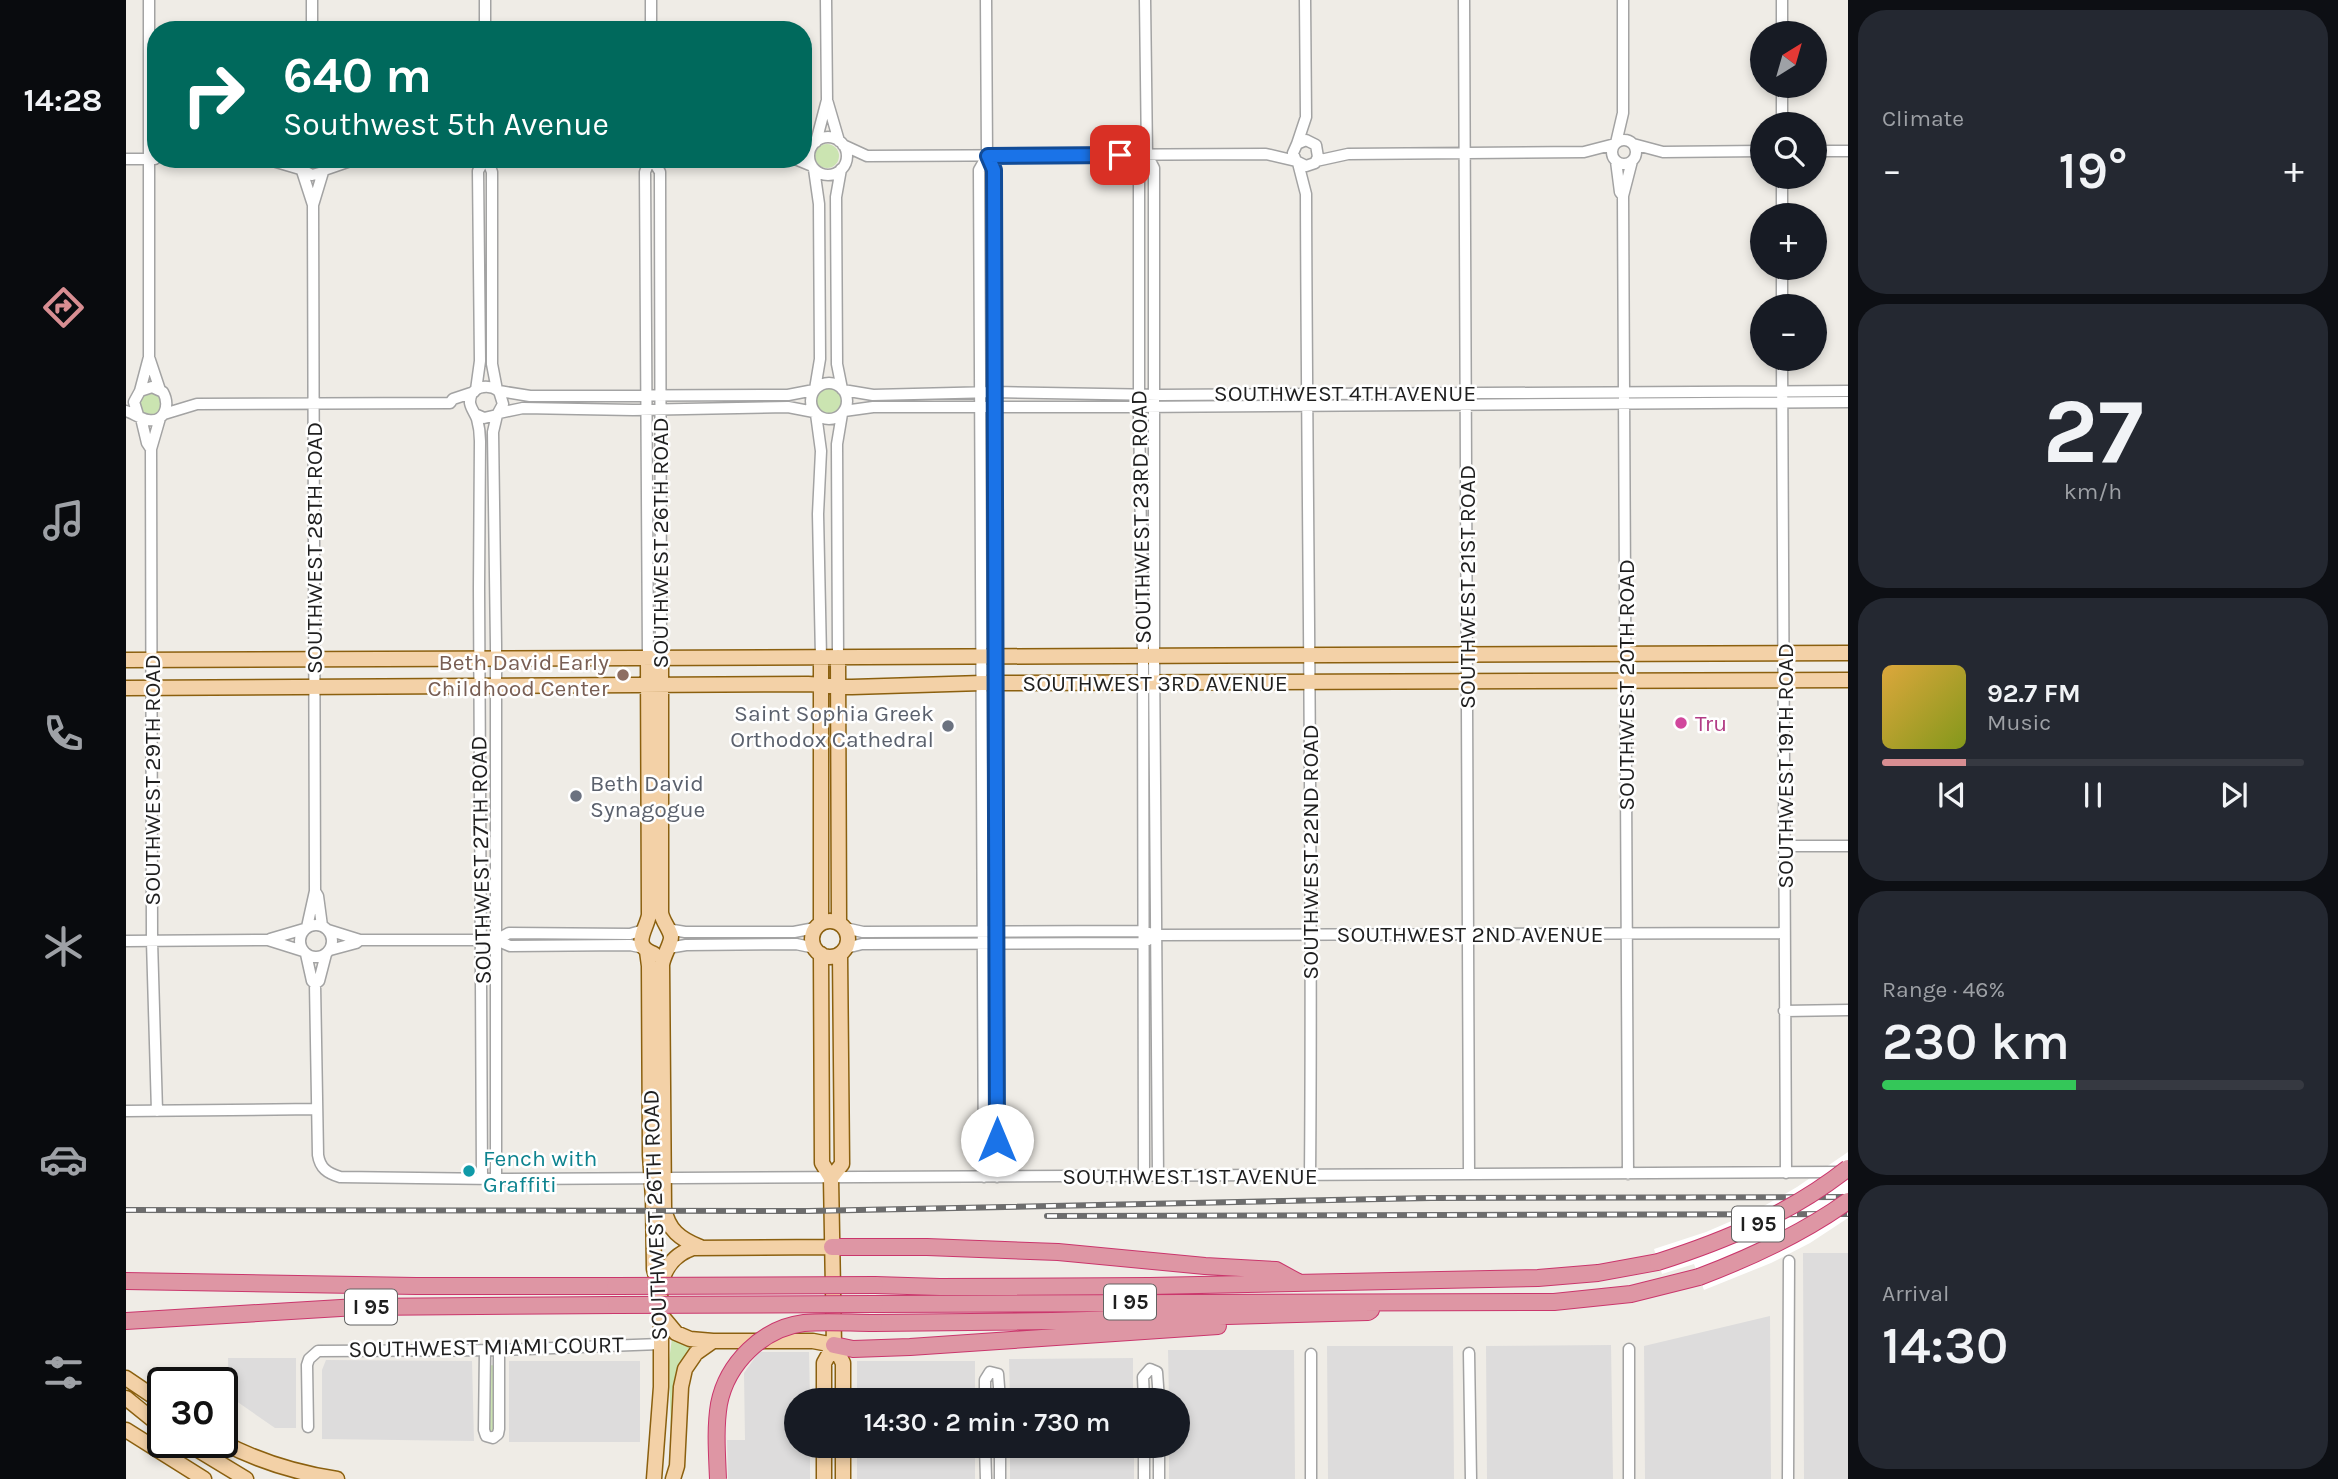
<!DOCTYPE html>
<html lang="en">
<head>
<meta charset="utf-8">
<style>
	body { margin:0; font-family:Karla,sans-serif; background:#242831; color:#f1f3f6; height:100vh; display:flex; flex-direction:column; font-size:26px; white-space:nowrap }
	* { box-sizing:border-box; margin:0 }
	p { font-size:23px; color:#9ea1a6 }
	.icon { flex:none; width:38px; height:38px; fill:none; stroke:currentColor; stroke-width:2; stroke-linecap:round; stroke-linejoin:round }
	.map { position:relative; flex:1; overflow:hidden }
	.panel { display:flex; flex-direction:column; gap:10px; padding:10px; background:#0d0f14; width:490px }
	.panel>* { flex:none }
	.banner { position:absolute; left:21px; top:21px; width:665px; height:147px; border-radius:28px; box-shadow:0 4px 10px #0003; background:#00695c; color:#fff; overflow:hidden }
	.needle { width:46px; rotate:37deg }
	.tools { position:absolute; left:1624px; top:21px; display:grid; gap:14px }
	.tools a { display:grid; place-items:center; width:77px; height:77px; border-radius:50%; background:#171b24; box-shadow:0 4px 10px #0003; font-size:35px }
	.speed { position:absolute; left:21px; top:1367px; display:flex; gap:14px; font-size:35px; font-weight:700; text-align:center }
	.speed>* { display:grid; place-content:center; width:91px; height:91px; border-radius:50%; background:#171b24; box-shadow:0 4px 10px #0003; line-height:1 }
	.speed .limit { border:4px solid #111; border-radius:10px; background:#fff; color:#111 }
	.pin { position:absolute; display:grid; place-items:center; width:60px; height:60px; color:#fff; margin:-30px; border-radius:14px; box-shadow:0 4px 10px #0006 }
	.me { position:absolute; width:77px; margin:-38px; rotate:0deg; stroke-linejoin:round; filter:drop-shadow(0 0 5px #0008) }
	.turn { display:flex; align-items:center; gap:24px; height:147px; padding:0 21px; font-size:32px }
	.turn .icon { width:91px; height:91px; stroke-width:2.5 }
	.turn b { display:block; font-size:49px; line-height:60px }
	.big { font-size:52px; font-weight:600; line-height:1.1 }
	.panel .widget { flex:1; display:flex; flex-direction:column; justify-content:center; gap:10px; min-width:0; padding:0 24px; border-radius:28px; background:#242831 }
	.panel .dial { align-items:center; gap:0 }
	.dial b { font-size:91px; line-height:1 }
	.song { display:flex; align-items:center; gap:21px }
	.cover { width:84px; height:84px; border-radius:10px; background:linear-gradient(135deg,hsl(40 70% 55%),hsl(70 70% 35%)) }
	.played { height:7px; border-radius:4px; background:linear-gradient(90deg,#d88e92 20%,#363941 20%) }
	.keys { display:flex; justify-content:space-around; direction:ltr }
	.heat { display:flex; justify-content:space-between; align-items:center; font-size:38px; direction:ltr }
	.charge { height:10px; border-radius:5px; background:linear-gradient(90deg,#34c759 46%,#363941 0) }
	.trip { position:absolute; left:658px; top:1388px; width:406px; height:70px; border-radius:35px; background:#171b24; box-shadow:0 4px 10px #0003; font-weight:600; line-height:70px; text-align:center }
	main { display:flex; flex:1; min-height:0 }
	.menu { display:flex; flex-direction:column; width:126px; justify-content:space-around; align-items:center; background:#090b0e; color:#9ea1a6 }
	.menu .icon { width:49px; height:49px }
	.menu .selected { color:#d88e92 }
	.menu b { font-size:32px; color:#f1f3f6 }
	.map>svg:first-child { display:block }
	.residential { fill:#dddcdc }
	.grass { fill:#cbe4b1 }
	.pier { fill:#fff }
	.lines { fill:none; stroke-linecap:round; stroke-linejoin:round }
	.minor-casing { stroke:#a3a3a3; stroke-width:13 }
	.major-casing { stroke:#8b600f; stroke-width:17 }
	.highway-casing { stroke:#ca366c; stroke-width:18 }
	.minor { stroke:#fff; stroke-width:10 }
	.major { stroke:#f3d1a7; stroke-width:14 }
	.highway { stroke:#de96a4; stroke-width:16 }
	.rail-casing { stroke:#6d6d6d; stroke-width:6 }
	.rail { stroke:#fff; stroke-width:3.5; stroke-dasharray:10; stroke-linecap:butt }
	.highway-bridge-casing { stroke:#ca366c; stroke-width:18; stroke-linecap:butt }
	.highway-bridge { stroke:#de96a4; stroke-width:16 }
	.route-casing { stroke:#114b97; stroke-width:18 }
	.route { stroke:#1a73e8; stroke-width:12 }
	.education-dot { fill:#8d6e63; stroke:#fff; stroke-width:2.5 }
	.hotel-dot { fill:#d1479c; stroke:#fff; stroke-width:2.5 }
	.worship-dot { fill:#6b7280; stroke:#fff; stroke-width:2.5 }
	.culture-dot { fill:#0f9aa8; stroke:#fff; stroke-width:2.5 }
	.labels { text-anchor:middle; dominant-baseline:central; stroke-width:5; stroke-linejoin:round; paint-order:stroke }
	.shield { fill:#fff; stroke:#626262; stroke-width:2 }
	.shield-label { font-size:21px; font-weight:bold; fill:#1f1f1f }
	.street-label { font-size:23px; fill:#1f1f1f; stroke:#fff }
	.education-label { font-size:23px; fill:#785e54; stroke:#fff; text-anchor:end }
	.worship-label { font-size:23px; fill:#5b616d; stroke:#fff; text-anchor:end }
	.hotel-label { font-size:23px; fill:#b23c85; stroke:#fff; text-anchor:start }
	.culture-label { font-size:23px; fill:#0d838f; stroke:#fff; text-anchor:start }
</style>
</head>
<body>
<main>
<nav class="menu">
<b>14:28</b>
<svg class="icon selected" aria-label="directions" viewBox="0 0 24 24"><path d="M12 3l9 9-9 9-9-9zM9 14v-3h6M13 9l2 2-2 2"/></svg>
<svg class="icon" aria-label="music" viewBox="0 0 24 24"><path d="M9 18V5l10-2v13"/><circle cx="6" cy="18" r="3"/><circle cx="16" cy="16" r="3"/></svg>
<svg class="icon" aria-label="phone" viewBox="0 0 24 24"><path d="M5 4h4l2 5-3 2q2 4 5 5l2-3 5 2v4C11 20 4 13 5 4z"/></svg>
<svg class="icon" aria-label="climate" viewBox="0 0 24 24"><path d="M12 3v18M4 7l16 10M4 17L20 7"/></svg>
<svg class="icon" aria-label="car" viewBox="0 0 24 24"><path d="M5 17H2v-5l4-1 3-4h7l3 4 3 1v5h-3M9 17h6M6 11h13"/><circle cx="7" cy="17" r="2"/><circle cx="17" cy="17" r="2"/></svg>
<svg class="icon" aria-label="filters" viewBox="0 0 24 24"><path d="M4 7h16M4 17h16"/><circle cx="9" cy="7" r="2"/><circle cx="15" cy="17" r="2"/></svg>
</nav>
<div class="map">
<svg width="1722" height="1479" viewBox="0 0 1722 1479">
	<rect width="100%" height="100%" fill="#efece6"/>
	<path class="residential" d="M 1677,1253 L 1722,1253 L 1722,1479 L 1678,1479 Z
		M 1644,1316 L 1645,1479 L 1519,1479 L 1518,1346 Z
		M 1485,1345 L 1487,1479 L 1361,1479 L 1360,1346 Z
		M 1201,1346 L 1327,1346 L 1328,1479 L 1202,1479 Z
		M 1042,1350 L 1168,1350 L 1169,1479 L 1043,1479 L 1043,1446 L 1052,1446 L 1052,1400 L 1043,1400 Z
		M 633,1352 L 683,1352 L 684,1400 L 670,1400 L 670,1446 L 684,1446 L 684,1479 L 602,1479 L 601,1440 L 619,1440 L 618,1373 Z
		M 102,1358 L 170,1358 L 170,1428 L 149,1428 L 103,1396 Z
		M 1007,1358 L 1007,1400 L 884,1400 L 883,1359 Z
		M 200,1360 L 346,1361 L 348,1441 L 196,1439 L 196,1370 Z
		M 383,1361 L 514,1361 L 514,1442 L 383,1442 Z
		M 731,1361 L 849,1361 L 849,1400 L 731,1400 Z
		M 731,1446 L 849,1446 L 849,1479 L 731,1479 Z
		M 884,1446 L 1008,1446 L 1008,1479 L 884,1479 Z"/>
	<path class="grass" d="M689 156a12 12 0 1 1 24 0a12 12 0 1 1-24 0Z
		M690 401a13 13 0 1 1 26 0a13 13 0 1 1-26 0Z
		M13 404a11 11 0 1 1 22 0a11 11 0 1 1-22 0Z
		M 546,1338 L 562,1344 L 564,1349 L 555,1363 L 545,1441 L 543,1361 Z
		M 366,1365 L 368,1366 L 368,1430 L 364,1432 L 362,1431 L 364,1366 Z"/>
	<path class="pier" d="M 1722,1152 L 1722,1218 L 1684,1243 L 1645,1263 L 1578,1290 L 1568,1264 L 1536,1274 L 1528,1249 L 1580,1232 L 1631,1210 L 1671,1187 Z"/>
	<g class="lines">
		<defs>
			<path id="minor" d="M 186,0 L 186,30
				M 359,0 L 359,30
				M 525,0 L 525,30
				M 860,0 L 861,156 L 868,170 L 871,1177
				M 1019,0 L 1021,155 L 1028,168 L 1028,656 L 1032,1176
				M 1338,0 L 1343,1174
				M 1656,33 L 1656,0
				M 701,100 L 713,141
				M 1656,124 L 1656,86
				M683 156a19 19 0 1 1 38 0a19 19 0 1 1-38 0Z
				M1486 152a12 12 0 1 1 24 0a12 12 0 1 1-24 0Z
				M 690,142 L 701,100 L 700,0
				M 1490,143 L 1497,113 L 1497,0
				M 1171,144 L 1180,117 L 1179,0
				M 1507,144 L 1537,152 L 1636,151
				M 717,145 L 741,156 L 1140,154 L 1170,161 L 1180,166 L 1189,163 L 1192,157 L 1190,145 L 1180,140 L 1171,144 L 1167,153 L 1170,161
				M 1689,151 L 1722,151
				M 0,159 L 29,159
				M 140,159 L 174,169
				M 171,159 L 174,169 L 186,175 L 197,172 L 204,159
				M 361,159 L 366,172 L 366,364 L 371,390
				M 526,159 L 534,172 L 534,178 L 535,658
				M 669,159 L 686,166
				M 1190,161 L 1222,154 L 1458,152 L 1489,144
				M 1490,161 L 1494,192 L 1497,196
				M 1172,163 L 1180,194 C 1181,521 1187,848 1184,1175
				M 201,169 L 230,159
				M 688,169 L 693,204 L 694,359 L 689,389
				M 715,169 L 710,197 L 711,364 L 716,389
				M 176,171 L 187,205 L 189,891 L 181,927
				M 187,205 L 197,172
				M 1656,215 L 1656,177
				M 1656,306 L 1656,268
				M 23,357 L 34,390
				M 1656,359 L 1660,1173
				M685 401a18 18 0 1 1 36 0a18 18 0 1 1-36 0Z
				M 350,390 L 354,361 L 352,171 L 359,159
				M 717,390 L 747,395 L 869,392 L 1035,395 L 1722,391
				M 14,391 L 23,357 L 23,0
				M 373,391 L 404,396 L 662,395 L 688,390
				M 0,411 C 7,413 15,419 22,420 C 39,423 44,405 37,392 L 26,387 L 14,391 L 8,402 L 12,415
				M 718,411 L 747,407 L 1007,407 L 1722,402
				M 373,413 L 397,408 L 507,410 L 662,407 L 688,412
				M 38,414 L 71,404 L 324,403 L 327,399 L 348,392
				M 349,414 L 358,418 L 371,415 L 377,404 L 373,391 C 362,383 343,386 344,403 C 345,409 349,413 351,419 C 353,426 354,434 354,441 L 353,588 L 356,1179
				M 690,414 L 695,451 L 692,514 L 695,657
				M 15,418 L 21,443 L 25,449
				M 712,657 L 711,444 L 716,414
				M 522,658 L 519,172 L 524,159
				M 1658,846 L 1722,846
				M 189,891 L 192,896 L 196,926
				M174 941a16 16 0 1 1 32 0a16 16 0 1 1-32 0Z
				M 719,928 L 737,932 L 1016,931 L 1030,935 L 1658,933
				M 541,929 L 559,932 L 668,932 L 689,928
				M 202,930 L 234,940 L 370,940 L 384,946 L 504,945 L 518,948
				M 144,939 L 178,929
				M 370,940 L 383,933 L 504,934 L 518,930
				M 0,941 L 142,940 L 177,951
				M 542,948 L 560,945 L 670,944 L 689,948
				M 720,948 L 736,944 L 1017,943 L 1022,940
				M 204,950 L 230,943 L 234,940
				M 180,954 L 186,981 L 189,984 L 192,1155 C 194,1168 201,1173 214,1177 L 370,1179 L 1716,1172
				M 189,984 L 193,981 L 200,954
				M 1658,1011 L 1722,1010
				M 0,1111 L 191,1109
				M 31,1111 L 26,941 L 25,449 L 34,418
				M 1502,1174 L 1497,196 L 1506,161
				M 1018,1176 L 1017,656 L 1013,413 L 1013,168 L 1021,155
				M 858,1177 L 853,170 L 861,156
				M 370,1179 L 370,645 L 367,432 L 371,415
				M 1503,1349 L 1503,1479
				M 359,1350 L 358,1430 L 360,1436 L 367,1438 L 372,1434 L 373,1429 L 373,1350
				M 1343,1353 L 1345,1479
				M 859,1400 L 859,1380 L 864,1372 L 872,1374 L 874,1400
				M 1018,1400 L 1017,1377 L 1024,1369 L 1031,1372 L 1033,1400
				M 182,1427 L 181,1365 L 183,1359 L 192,1351 L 373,1350 L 534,1344
				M 859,1446 L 860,1479
				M 874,1446 L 874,1479
				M 1018,1446 L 1018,1479
				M 1033,1446 L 1033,1479
				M 1185,1479 L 1185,1354
				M 1662,1479 L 1663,1261"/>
			<path id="major" d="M 695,657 L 695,923
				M 712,657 L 713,923
				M 522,658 L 523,915 C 520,931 505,945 528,954
				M 535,658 L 535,913 C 537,922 543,928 545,936 C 546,943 537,956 536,965 L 538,1208 C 542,1230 554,1239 574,1247
				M 0,660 L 1722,653
				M 0,688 L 682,684 L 726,687 L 856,683 L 1722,680
				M686 939a18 18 0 1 1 36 0a18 18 0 1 1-36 0Z
				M 521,951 L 523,966 L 524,1155 L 527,1198 L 528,1269 L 534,1291 L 535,1315 L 535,1387 L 528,1479
				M 695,954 L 696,1163 L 705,1178 L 708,1345 L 717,1363 L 717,1400
				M 705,1178 L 716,1164 L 714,954
				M 534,1290 C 537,1269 547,1255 567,1248 L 706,1247
				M 535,1315 L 550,1333 L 564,1339 L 587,1341 L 687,1341 L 708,1345
				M 0,1378 L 37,1403
				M 0,1398 L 37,1428
				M 698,1400 L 698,1363 L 708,1345
				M 0,1430 L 78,1479
				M 59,1442 L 120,1479
				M 96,1442 C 132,1461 171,1473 211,1479
				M 547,1479 L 551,1466 L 555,1387 L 559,1369 L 570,1353 L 587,1341
				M 698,1479 L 698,1446
				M 717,1479 L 717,1446"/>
			<path id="highway" d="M 706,1247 L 801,1247 L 932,1252 L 1079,1266 L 1150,1270 L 1172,1282
				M 0,1281 L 290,1286 L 489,1286
				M 749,1285 L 814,1287 L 1024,1286 L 1412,1278 L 1472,1273 L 1532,1262
				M 749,1304 L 1428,1302 L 1505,1294 L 1573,1277
				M 0,1321 L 231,1307 L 490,1305
				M 748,1323 L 926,1321 L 1242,1312 L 1245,1310
				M 708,1345 L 727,1349 L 784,1347 L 1092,1326"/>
		</defs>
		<use href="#minor" class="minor-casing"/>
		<use href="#major" class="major-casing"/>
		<use href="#highway" class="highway-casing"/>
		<use href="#minor" class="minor"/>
		<use href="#major" class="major"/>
		<use href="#highway" class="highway"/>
		<defs>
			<path id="rail" d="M 0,1210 L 683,1211 L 1305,1198 L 1722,1197
				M 921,1216 L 1722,1214"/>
		</defs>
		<use href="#rail" class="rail-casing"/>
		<use href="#rail" class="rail"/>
		<defs>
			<path id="highway-bridge" d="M 1532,1262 C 1601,1240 1665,1213 1722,1168
				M 1573,1277 C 1626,1257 1676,1234 1722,1201
				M 489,1286 L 749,1285
				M 490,1305 L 749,1304
				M 592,1479 C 591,1454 589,1428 593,1404 C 601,1363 637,1328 678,1323 C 701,1321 725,1323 748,1323"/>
		</defs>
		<use href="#highway-bridge" class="highway-bridge-casing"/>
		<use href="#highway-bridge" class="highway-bridge"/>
	</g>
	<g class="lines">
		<defs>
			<path id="route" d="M 871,1140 L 868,170 L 862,156 L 994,155"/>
		</defs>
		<use href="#route" class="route-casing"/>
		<use href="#route" class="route"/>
	</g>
	<circle class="education-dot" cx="497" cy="675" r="7"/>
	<circle class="hotel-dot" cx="1555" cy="723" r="7"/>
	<g class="worship-dot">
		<circle cx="822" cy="726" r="7"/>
		<circle cx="450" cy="796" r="7"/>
	</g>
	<circle class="culture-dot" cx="343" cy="1171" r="7"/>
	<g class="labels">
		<g class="shield">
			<rect x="1606" y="1206.5" width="52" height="35" rx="5"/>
			<rect x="978" y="1284.5" width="52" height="35" rx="5"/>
			<rect x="219" y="1289.5" width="52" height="35" rx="5"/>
		</g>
		<g class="shield-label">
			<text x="1632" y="1224">I 95</text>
			<text x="1004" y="1302">I 95</text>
			<text x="245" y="1307">I 95</text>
		</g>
		<g class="street-label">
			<text x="1219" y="393">SOUTHWEST 4TH AVENUE</text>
			<text transform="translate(1015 517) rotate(-91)">SOUTHWEST 23RD ROAD</text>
			<text transform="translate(534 543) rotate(-90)">SOUTHWEST 26TH ROAD</text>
			<text transform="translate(188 548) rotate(-90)">SOUTHWEST 28TH ROAD</text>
			<text transform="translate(1341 587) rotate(-90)">SOUTHWEST 21ST ROAD</text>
			<text x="1029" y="683">SOUTHWEST 3RD AVENUE</text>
			<text transform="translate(1500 685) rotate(-90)">SOUTHWEST 20TH ROAD</text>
			<text transform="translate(1659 766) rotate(-90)">SOUTHWEST 19TH ROAD</text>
			<text transform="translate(26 780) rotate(-90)">SOUTHWEST 29TH ROAD</text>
			<text transform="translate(1184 852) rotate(-90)">SOUTHWEST 22ND ROAD</text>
			<text transform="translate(355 860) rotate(-91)">SOUTHWEST 27TH ROAD</text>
			<text x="1344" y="934">SOUTHWEST 2ND AVENUE</text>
			<text x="1064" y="1176">SOUTHWEST 1ST AVENUE</text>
			<text transform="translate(529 1215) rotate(-92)">SOUTHWEST 26TH ROAD</text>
			<text transform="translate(360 1347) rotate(-1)">SOUTHWEST MIAMI COURT</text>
		</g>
		<g class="education-label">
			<text x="483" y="662">Beth David Early<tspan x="483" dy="26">Childhood Center</tspan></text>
		</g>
		<g class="worship-label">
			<text x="808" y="713">Saint Sophia Greek<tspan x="808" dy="26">Orthodox Cathedral</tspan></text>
			<text x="464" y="783" text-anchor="start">Beth David<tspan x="464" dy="26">Synagogue</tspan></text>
		</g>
		<g class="hotel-label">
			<text x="1569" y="723">Tru</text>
		</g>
		<g class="culture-label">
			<text x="357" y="1158">Fench with<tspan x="357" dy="26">Graffiti</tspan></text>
		</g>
	</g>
</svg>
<div class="tools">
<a><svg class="needle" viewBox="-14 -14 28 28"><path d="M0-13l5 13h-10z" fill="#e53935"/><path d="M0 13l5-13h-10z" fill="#9ea1a6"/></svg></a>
<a><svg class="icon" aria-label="search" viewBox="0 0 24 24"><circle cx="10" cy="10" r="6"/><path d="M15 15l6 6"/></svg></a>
<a>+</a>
<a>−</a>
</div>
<div class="speed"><div class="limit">30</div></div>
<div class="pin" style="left:994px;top:155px;background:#d93025"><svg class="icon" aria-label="arrive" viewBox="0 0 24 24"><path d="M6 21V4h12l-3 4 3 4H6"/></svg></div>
<svg class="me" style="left:871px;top:1140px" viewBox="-20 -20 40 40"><circle r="19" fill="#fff"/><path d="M0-13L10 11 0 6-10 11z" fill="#1a73e8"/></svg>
<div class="trip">14:30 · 2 min · 730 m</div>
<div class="banner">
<div class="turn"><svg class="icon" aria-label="right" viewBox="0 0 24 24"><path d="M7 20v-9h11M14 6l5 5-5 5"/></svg><div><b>640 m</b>Southwest 5th Avenue</div></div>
</div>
</div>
<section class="panel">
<div class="widget"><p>Climate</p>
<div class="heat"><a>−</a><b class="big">19°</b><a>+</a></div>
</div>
<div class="widget dial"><b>27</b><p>km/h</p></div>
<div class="widget">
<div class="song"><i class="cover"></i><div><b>92.7 FM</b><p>Music</p></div></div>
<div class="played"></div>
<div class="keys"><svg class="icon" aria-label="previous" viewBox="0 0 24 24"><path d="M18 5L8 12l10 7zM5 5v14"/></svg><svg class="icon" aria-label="pause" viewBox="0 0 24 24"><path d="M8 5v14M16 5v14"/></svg><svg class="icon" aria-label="next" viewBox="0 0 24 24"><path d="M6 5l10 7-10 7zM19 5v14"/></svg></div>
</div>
<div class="widget"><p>Range · 46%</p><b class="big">230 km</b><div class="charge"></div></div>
<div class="widget"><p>Arrival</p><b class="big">14:30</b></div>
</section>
</main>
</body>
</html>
